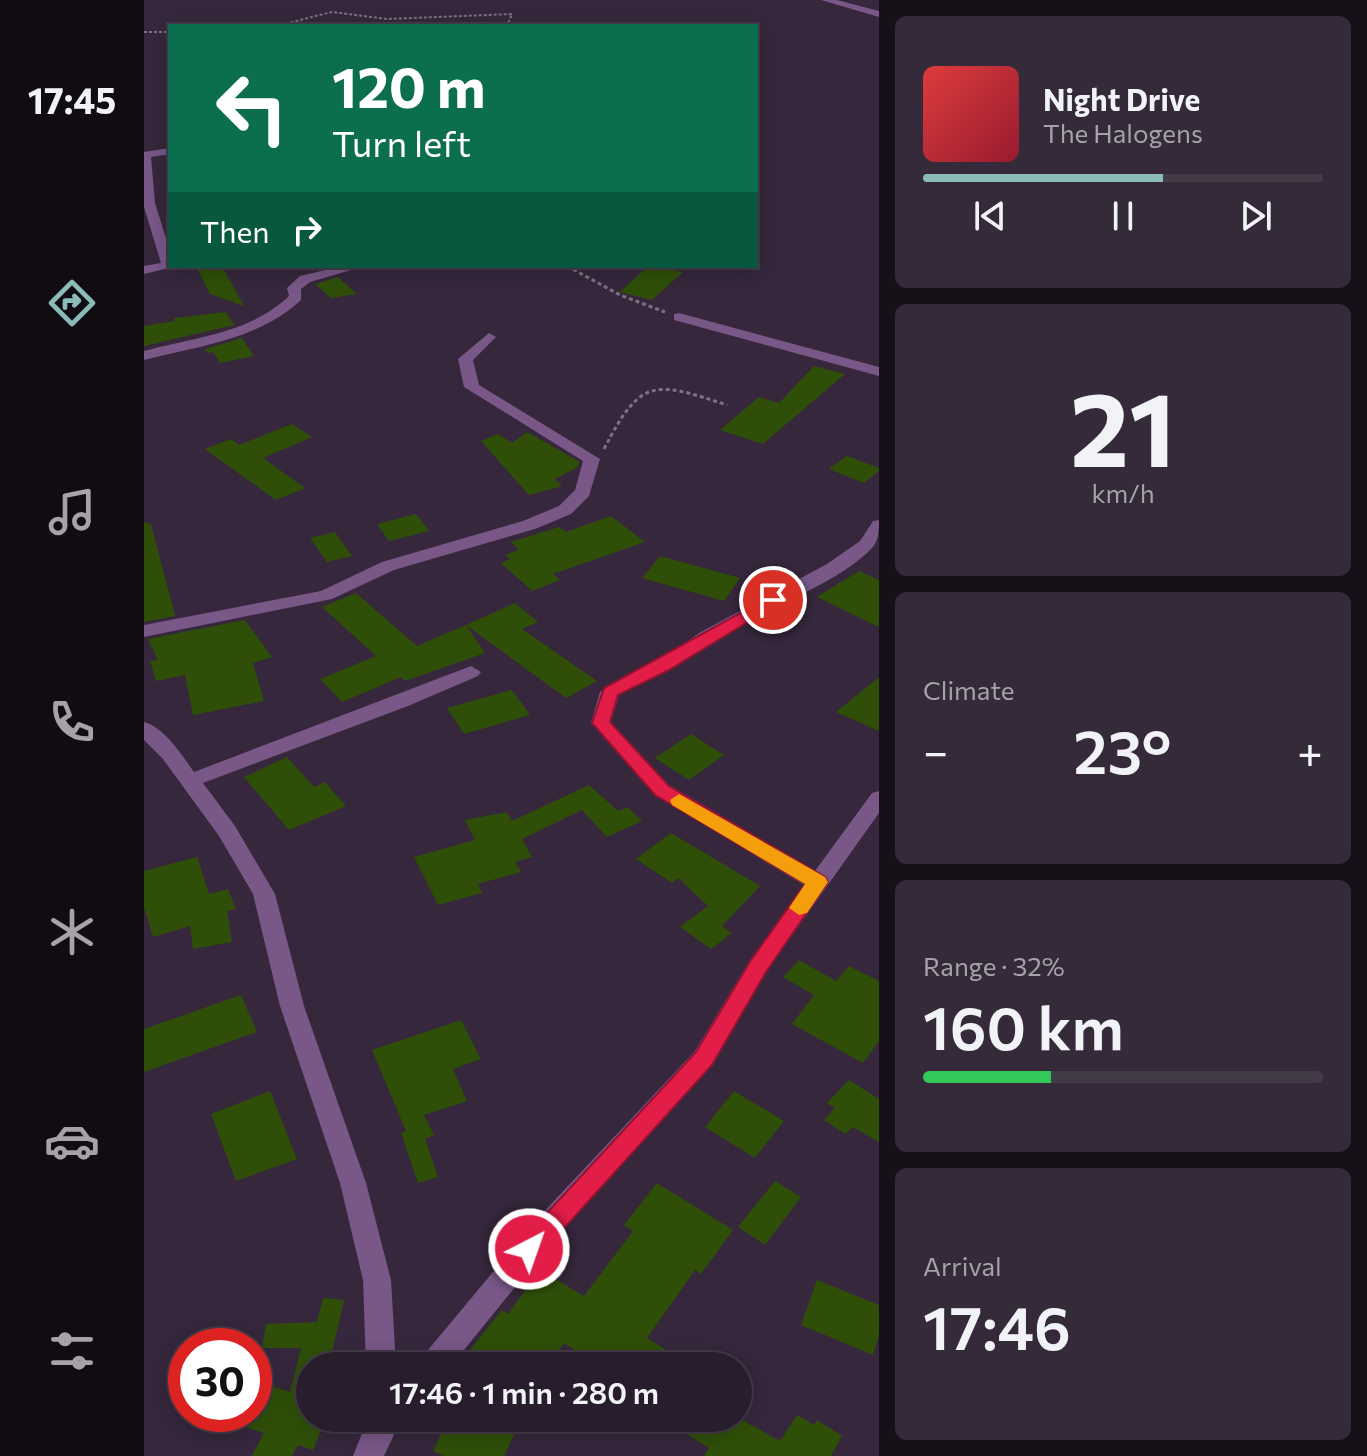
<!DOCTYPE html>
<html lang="en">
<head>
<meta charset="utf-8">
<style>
	body { margin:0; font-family:Commissioner,sans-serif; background:#342a39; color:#f1f3f6; height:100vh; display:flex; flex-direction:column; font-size:30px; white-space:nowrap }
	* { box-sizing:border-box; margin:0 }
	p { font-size:26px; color:#a5a2aa }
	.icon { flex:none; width:44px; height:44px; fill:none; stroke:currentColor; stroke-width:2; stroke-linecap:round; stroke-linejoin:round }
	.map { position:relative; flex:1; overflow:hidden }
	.panel { display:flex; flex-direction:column; gap:16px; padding:16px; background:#161019; width:488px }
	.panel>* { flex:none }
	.banner { position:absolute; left:24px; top:24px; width:590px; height:244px; border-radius:0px; box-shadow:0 4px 20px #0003,0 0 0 2px #443b49; background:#0b6e4f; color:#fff; overflow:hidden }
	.speed { position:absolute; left:24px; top:1328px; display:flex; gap:16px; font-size:40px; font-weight:700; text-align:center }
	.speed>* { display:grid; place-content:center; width:104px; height:104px; border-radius:50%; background:#281d2d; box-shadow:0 4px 20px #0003,0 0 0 2px #443b49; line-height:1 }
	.speed .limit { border:12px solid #d22; background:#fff; color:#111 }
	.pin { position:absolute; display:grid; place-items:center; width:68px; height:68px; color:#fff; margin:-34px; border:4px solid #fff; border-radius:50%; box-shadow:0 2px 8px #0007 }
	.me { position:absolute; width:88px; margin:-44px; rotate:41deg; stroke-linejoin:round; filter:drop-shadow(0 0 6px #0008) }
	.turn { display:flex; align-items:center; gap:28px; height:168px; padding:0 32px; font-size:36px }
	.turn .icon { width:104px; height:104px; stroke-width:2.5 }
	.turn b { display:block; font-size:56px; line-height:68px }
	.then { display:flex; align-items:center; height:76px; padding:0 32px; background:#0003; gap:16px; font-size:30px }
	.big { font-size:60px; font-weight:600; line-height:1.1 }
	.panel .tile { flex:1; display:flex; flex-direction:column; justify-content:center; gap:12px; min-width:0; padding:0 28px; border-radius:12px; background:#342a39 }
	.panel .dial { align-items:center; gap:0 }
	.dial b { font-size:104px; line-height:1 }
	.song { display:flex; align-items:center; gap:24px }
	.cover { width:96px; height:96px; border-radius:12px; background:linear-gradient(135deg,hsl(0 70% 55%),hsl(350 70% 35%)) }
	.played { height:8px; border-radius:4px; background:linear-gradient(90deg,#8bbbb9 60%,#443b49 60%) }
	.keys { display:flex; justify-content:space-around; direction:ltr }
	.heat { display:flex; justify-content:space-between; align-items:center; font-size:44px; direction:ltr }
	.charge { height:12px; border-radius:6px; background:linear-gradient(90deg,#34c759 32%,#443b49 0) }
	.trip { position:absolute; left:152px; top:1352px; width:456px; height:80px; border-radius:40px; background:#281d2d; box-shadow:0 4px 20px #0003,0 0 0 2px #443b49; font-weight:600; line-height:80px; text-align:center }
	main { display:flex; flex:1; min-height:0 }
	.tab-bar { display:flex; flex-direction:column; width:144px; justify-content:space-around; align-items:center; background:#100c12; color:#a5a2aa }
	.tab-bar .icon { width:56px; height:56px }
	.tab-bar .active { color:#8bbbb9 }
	.tab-bar b { font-size:36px; color:#f1f3f6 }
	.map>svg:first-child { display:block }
	.building { fill:#2f4f09 }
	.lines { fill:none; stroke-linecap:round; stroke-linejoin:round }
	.path-far1 { stroke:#7e7183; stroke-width:2; stroke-dasharray:3 2; stroke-linecap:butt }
	.path { stroke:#7e7183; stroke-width:3; stroke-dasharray:4 3; stroke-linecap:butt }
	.minor { fill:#795787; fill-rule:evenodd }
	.route { fill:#e11d48; stroke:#92132f; stroke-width:2 }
	.slow { fill:#f59e0b }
</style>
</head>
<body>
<main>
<nav class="tab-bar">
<b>17:45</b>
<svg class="icon active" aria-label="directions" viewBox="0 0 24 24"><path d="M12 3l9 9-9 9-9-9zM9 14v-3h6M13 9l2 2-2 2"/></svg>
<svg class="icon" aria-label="music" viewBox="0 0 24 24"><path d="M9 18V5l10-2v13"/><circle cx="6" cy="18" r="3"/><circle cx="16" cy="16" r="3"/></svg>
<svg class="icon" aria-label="phone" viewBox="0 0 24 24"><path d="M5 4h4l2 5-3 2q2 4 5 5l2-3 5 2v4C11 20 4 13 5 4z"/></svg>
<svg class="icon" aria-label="climate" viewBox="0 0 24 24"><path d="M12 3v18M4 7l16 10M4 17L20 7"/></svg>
<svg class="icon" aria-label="car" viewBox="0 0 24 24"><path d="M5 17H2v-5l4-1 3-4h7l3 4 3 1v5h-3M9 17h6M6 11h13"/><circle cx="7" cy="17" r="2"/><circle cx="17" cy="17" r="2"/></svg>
<svg class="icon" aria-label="filters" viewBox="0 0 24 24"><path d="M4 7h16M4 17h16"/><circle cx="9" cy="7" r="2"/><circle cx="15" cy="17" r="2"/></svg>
</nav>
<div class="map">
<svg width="735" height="1456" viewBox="0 0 735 1456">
	<rect width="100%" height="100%" fill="#36273c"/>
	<path class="building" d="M 52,266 L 78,266 L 100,306 L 66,294 Z
		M 504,266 L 539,272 L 508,300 L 476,292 Z
		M 194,277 L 213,294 L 187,298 L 171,284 Z
		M 82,312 L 90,325 L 0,346 L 0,326 L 31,321 L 30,318 Z
		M 98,338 L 110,356 L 76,363 L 69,352 L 64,353 L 61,349 Z
		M 670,366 L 701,374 L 619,444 L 576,430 L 615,397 L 635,403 Z
		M 148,424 L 168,437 L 119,458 L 161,488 L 132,500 L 61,449 L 87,439 L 95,445 Z
		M 383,432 L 436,462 L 434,467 L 411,479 L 418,486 L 385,495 L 337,441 L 354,434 L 368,443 Z
		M 703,456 L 735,468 L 735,471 L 720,483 L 685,469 Z
		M 272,514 L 285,531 L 245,541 L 233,524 Z
		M 467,516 L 501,542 L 409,574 L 416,580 L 388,591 L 357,563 L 366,559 L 361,555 L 375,550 L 367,542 L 415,527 L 422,532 Z
		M 0,522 L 7,524 L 31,616 L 0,622 Z
		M 191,532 L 208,556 L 183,562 L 166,538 Z
		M 516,556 L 596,578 L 580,601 L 498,578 Z
		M 715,571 L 735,580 L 735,627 L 673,597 Z
		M 212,593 L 273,646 L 322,625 L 341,653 L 261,681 L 257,677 L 198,702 L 176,679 L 232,656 L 178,607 Z
		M 371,603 L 394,622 L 378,629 L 453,681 L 422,698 L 322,625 Z
		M 101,620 L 128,657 L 109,663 L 120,701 L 49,715 L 41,675 L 12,681 L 6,661 L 14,660 L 4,639 Z
		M 735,677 L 735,731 L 692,712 Z
		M 368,690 L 386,715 L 320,734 L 303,708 Z
		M 547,734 L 580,755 L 545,780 L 511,758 Z
		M 143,757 L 170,787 L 181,782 L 202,806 L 145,830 L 100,777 Z
		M 445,785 L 474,811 L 484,807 L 498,821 L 463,837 L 438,810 L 378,839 L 388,857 L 371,862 L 377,872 L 334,884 L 338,893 L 294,905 L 270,857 L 331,840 L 321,820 L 363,812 L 368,821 Z
		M 527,833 L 616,886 L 578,926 L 588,933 L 567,949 L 536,927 L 564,906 L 534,878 L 528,883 L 492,859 Z
		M 53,857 L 65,894 L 84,889 L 92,909 L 83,911 L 88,942 L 49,949 L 46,926 L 9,937 L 0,907 L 0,871 Z
		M 655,960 L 692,981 L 705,966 L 735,981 L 735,1041 L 719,1063 L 648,1024 L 670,995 L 639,977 Z
		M 97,995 L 113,1032 L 0,1072 L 0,1029 Z
		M 317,1020 L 337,1059 L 309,1069 L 323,1101 L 280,1115 L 290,1135 L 281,1139 L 294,1177 L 274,1183 L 257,1133 L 262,1131 L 228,1050 Z
		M 705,1080 L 735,1099 L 735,1142 L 709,1127 L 701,1134 L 680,1120 L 691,1108 L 683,1103 Z
		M 126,1091 L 153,1159 L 92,1181 L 67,1114 Z
		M 590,1091 L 640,1121 L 611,1158 L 561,1127 Z
		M 631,1181 L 657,1197 L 621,1245 L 594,1227 Z
		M 513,1183 L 589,1230 L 557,1274 L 551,1270 L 503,1338 L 548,1366 L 455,1366 L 420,1343 L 404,1366 L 348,1366 L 326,1350 L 358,1310 L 364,1314 L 396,1270 L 440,1296 L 489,1231 L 480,1225 Z
		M 673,1280 L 735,1305 L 735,1335 L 729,1355 L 657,1325 Z
		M 179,1298 L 200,1300 L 185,1366 L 166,1366 L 166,1418 L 182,1418 L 169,1450 L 154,1445 L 148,1456 L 108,1456 L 120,1433 L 73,1418 L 73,1414 L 110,1414 L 110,1380 L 146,1392 L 157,1348 L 118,1348 L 122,1324 L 173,1322 Z
		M 653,1415 L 670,1425 L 673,1420 L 698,1436 L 687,1456 L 560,1456 L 565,1448 L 517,1418 L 595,1418 L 636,1441 Z
		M 305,1418 L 378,1418 L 360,1456 L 300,1456 L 289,1451 Z"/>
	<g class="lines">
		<path class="path-far1" d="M 132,26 L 188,12 L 243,19 L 368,14 L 363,26
			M 0,32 L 26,32"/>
		<path class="path" d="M 423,266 L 476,295 L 521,312
			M 460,449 C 497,377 510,381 583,405"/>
		<path class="minor" d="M 677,0 L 693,0 L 735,11 L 735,17 Z
			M 26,148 L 26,154 L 7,157 L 11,203 L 26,251 L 26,266 L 33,266 L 0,274 L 0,266 L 17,263 L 0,207 L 0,152 Z
			M 188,266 L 203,266 L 207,270 L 166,282 L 157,289 L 157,300 C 114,340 55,346 0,360 L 0,351 C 51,337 105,334 145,296 L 143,288 L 156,276 L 190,268 Z
			M 535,313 L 735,367 L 735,376 L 530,320 L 530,314 Z
			M 345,333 L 352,337 L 329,360 L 335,385 L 456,459 L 445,496 L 427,514 L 391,529 L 250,570 L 188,599 L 0,637 L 0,625 L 177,591 L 238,562 L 379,521 L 415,506 L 431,490 L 439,461 L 320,387 L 314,359 Z
			M 735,520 C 735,531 735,540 728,548 C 700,578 643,600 607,620 C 562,644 521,673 475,695 L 467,722 L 525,785 L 671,871 L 728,793 L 735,791 L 735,813 L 622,972 L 569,1065 L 414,1234 L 307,1366 L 274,1366 L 279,1356 L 394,1218 L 551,1051 L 606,960 L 660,885 L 511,795 L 447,723 L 456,692 L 512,662 L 557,632 L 683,564 L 716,541 L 729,521 Z
			M 327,666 L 337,672 L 334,676 L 264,706 L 59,783 L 91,826 L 131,894 L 160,1006 L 222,1183 L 247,1280 L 252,1366 L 222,1366 L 219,1280 L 196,1183 L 136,1006 L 109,894 L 75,836 L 19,759 L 0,740 L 0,722 C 20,727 38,755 50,772 Z
			M 224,1418 L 254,1418 L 254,1426 L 240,1456 L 209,1456 Z"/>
	</g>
	<path class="route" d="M 629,595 L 638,600 L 635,603 L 525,670 L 474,695 L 466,722 L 525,786 L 681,877 L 684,882 L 622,972 L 568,1065 L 394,1257 L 385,1261 L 376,1257 L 372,1249 L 376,1242 L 552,1052 L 607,960 L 661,884 L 511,795 L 448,723 L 460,688 Z"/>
	<path class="slow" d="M 535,794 L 681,877 L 684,882 L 663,913 L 655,915 L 645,908 L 661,884 L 528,805 L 526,800 Z"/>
</svg>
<div class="speed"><div class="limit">30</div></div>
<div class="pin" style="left:629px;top:600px;background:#d93025"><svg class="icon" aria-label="arrive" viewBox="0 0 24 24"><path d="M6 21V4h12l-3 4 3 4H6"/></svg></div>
<svg class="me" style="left:385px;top:1249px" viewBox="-20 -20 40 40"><circle r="17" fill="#e11d48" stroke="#fff" stroke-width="3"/><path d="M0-11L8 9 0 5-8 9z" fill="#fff"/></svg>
<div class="trip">17:46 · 1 min · 280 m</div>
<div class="banner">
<div class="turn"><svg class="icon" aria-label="left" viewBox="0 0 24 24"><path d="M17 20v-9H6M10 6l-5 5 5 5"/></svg><div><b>120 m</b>Turn left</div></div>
<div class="then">Then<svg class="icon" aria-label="right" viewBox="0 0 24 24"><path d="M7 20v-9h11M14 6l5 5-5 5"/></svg></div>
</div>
</div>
<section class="panel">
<div class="tile">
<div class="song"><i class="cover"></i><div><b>Night Drive</b><p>The Halogens</p></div></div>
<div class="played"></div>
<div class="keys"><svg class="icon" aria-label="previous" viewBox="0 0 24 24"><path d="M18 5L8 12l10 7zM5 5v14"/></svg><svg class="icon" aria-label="pause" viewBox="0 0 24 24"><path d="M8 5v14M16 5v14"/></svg><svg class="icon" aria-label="next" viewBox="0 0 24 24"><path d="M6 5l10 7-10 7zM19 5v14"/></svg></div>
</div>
<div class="tile dial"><b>21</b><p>km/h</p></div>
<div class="tile"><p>Climate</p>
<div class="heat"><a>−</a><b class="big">23°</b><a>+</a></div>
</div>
<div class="tile"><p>Range · 32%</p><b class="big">160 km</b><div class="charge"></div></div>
<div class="tile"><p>Arrival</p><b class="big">17:46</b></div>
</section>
</main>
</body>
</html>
